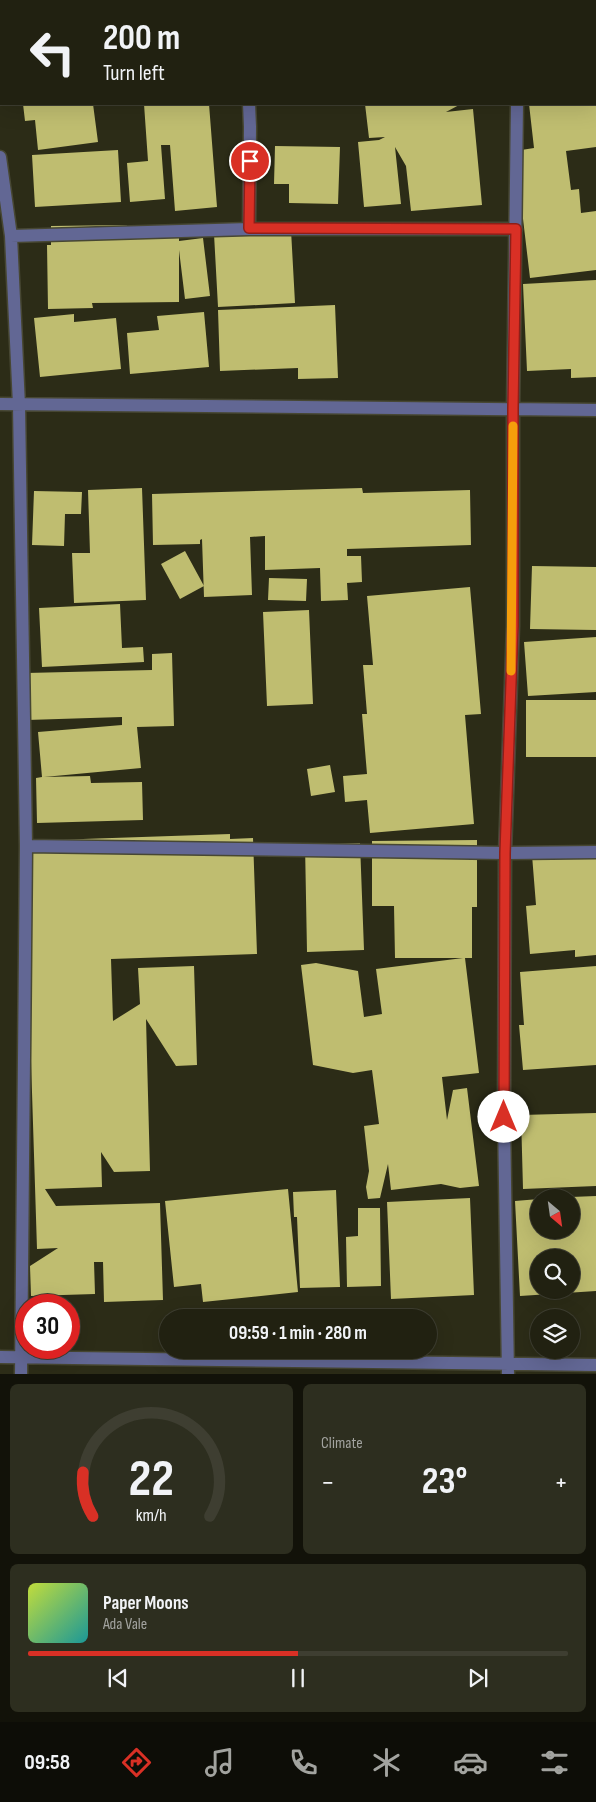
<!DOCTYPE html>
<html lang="en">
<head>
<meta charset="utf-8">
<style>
	body { margin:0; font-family:"Sofia Sans Condensed",sans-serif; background:#2d2e1f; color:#f1f3f6; height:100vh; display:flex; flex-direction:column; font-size:19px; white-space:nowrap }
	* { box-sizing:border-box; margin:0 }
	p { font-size:16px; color:#a2a39f }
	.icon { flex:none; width:28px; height:28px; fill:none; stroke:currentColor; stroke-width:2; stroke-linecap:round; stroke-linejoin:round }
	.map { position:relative; height:1374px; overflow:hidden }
	.sheet { display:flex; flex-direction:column; gap:10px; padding:10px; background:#121209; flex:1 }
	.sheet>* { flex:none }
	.top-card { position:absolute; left:0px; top:0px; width:596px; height:105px; box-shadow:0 5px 20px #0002,0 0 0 1px #3e3e31; background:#212111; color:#f1f3f6; overflow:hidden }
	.needle { width:32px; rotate:151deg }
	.tools { position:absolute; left:530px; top:1189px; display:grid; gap:10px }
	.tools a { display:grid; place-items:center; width:50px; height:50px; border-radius:50%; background:#212111; box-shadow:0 5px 20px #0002,0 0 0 1px #3e3e31; font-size:25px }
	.speed { position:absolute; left:15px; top:1294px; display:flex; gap:10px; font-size:25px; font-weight:700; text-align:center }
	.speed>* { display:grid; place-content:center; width:65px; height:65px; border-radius:50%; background:#212111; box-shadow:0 5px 20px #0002,0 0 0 1px #3e3e31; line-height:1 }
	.speed .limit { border:8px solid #d22; background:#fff; color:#111 }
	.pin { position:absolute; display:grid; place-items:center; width:42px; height:42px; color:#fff; margin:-21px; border:2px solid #fff; border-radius:50%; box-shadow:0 1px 5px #0007 }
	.me { position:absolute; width:55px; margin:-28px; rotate:0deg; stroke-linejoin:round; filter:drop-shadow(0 0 4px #0008) }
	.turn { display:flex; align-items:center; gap:18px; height:105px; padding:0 20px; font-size:22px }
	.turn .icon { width:65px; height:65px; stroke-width:2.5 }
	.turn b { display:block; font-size:35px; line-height:42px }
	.big { font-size:38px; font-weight:700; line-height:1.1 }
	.sheet .widget { flex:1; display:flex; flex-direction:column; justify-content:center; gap:8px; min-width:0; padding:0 18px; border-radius:8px; background:#2d2e1f }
	.sheet .dial { align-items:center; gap:0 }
	.dial svg { height:130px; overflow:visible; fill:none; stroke:#3e3e31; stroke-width:7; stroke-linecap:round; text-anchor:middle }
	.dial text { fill:#f1f3f6; stroke:none }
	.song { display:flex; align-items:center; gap:15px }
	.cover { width:60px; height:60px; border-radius:8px; background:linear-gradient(135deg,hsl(70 70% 55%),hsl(180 70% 35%)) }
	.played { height:5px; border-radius:2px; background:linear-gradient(90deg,#d93025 50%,#3e3e31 50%) }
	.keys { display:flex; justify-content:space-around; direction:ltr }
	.heat { display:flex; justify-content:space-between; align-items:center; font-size:28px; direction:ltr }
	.sheet .tiles { flex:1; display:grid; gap:10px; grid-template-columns:1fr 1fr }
	.widget:last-child { grid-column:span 2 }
	.trip { position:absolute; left:159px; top:1309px; width:278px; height:50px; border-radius:25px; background:#212111; box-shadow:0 5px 20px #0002,0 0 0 1px #3e3e31; font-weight:700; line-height:50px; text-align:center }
	.menu { display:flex; height:80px; justify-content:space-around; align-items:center; background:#0d0d07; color:#a2a39f }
	.menu .icon { width:35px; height:35px }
	.menu .selected { color:#d93025 }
	.menu b { font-size:22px; color:#f1f3f6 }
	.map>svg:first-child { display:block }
	.building { fill:#bfbd70; fill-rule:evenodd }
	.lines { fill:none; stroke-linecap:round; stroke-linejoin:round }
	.minor-casing { stroke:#474733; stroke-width:15 }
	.minor { stroke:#626794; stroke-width:12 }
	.route-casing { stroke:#8d1f18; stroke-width:12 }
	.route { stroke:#d93025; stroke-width:9 }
	.slow { stroke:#f59e0b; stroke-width:9 }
</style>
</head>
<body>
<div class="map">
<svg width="596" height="1375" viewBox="0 0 596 1375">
	<rect width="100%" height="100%" fill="#2c2c17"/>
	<path class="building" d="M 23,104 L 93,104 L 98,142 L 38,150 L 35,120 L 25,121 Z
		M 144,104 L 209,104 L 217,207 L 175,211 L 170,145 L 161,145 L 165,199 L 130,202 L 127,163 L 148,161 Z
		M 365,104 L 461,104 L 446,112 L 473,109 L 482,205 L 411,211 L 406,166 L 395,147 L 401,204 L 364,207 L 358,142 L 379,140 L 385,137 L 369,138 Z
		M 529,104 L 596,104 L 596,147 L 566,151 L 571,190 L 579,189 L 581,213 L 596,211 L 596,270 L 530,278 L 515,151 L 534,148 Z
		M 275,146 L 340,147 L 338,204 L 289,203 L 289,184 L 274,184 Z
		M 118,150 L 121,202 L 35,207 L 32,155 Z
		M 127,225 L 127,236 L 179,231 L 179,241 L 203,238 L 210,296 L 185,299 L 179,250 L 179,302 L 92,303 L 93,308 L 48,309 L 47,245 L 51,245 L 51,226 Z
		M 291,230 L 295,303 L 218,307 L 214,234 Z
		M 596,280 L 596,377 L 571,378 L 571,369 L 527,371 L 523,284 Z
		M 335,305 L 338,378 L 298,379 L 298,368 L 220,371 L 218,310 Z
		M 204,312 L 209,367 L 130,374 L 127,333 L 159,330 L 157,316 Z
		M 74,314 L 74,322 L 116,318 L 121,369 L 40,377 L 34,318 Z
		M 142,488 L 146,600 L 74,603 L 72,553 L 90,553 L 88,490 Z
		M 362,488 L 363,493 L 470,490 L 471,545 L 347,549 L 347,556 L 361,556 L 362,582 L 347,583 L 348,600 L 321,601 L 320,568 L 265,570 L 265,536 L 250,537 L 252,595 L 204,597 L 202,539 L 200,540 L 200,544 L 153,545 L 152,494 Z
		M 34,491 L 82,492 L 81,514 L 65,514 L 64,546 L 32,545 Z
		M 185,551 L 204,586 L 180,599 L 161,564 Z
		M 532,566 L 596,567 L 596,630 L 530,629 Z
		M 269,578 L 307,579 L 306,601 L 268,600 Z
		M 470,587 L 481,714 L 465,715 L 474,824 L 370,833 L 367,800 L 345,802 L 343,776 L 367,774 L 362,714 L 367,714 L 363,665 L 373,665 L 367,596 Z
		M 120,604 L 122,648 L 143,647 L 144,662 L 42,667 L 39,608 Z
		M 309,610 L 313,704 L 267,706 L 263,612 Z
		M 596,637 L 596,692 L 528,696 L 524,642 Z
		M 172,653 L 174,726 L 137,727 L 141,768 L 44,777 L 90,776 L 91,783 L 142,782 L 143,820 L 37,823 L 36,778 L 42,777 L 38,732 L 122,725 L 122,717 L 27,720 L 26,673 L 152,670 L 152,654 Z
		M 526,700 L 596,700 L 596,757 L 526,757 Z
		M 330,765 L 335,792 L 311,796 L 307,769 Z
		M 230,834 L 230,839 L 253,838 L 257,954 L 111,959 L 113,1021 L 140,1004 L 138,968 L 194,966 L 197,1065 L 176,1066 L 146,1019 L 150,1171 L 114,1172 L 101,1152 L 102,1187 L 45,1189 L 56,1206 L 160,1203 L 163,1300 L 104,1302 L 103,1262 L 94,1262 L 95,1294 L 31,1296 L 30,1266 L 58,1248 L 37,1249 L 24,841 Z
		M 477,840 L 477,907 L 472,907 L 472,958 L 465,958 L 479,1073 L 442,1077 L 447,1120 L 453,1090 L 467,1088 L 479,1186 L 460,1188 L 441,1184 L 391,1190 L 388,1164 L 380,1198 L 368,1199 L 366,1187 L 369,1171 L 364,1126 L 379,1124 L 372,1070 L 353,1073 L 313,1065 L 301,965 L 316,963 L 358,971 L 364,1017 L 382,1014 L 376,969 L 463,958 L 395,958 L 394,906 L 372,906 L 372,841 Z
		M 360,843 L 364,950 L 307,952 L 305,844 Z
		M 596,850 L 596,955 L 575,957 L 575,950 L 530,954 L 526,906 L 536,905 L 532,855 Z
		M 596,966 L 596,1065 L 523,1070 L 519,1025 L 524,1025 L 520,972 Z
		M 596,1113 L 596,1186 L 523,1189 L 521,1115 Z
		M 288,1189 L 298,1292 L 203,1302 L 201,1284 L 174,1287 L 165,1201 Z
		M 336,1190 L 340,1287 L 300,1288 L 297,1217 L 294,1217 L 293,1192 Z
		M 596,1196 L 596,1291 L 520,1296 L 515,1201 L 539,1199 L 539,1230 L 571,1230 L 571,1197 ZM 539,1258 L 571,1258 L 571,1290 L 539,1290 Z
		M 470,1198 L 474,1295 L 391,1299 L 387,1202 Z
		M 358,1208 L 380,1208 L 381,1286 L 347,1287 L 346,1237 L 358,1236 Z"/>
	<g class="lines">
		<defs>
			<path id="minor" d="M 212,0 L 212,1
				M 518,0 L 518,1
				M 595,80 L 596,80
				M 0,157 L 11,236 L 19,405 L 26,846 L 21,1375
				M 249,229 L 250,127 L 249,104
				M 11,236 L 249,229 L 516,229
				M 0,404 L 596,410
				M 26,846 L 505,853 L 596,852
				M 0,1357 L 596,1365
				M 508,1375 L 504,1117 L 505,853 L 513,626 L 513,409 L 517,104"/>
		</defs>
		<use href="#minor" class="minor-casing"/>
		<use href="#minor" class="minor"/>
	</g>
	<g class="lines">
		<defs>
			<path id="route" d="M 250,161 L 249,228 L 516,229 L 513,409 L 513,626 L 505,853 L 504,1117"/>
		</defs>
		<use href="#route" class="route-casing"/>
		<use href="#route" class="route"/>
		<path class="slow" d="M 511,671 L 513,426"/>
	</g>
</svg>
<div class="tools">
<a><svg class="needle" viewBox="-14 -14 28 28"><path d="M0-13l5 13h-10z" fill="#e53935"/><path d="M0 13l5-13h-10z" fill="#a2a39f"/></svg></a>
<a><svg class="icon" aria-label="search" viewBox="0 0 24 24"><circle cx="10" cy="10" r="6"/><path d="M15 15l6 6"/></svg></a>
<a><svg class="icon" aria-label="layers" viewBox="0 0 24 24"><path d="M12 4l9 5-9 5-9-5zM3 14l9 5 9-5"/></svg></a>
</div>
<div class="speed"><div class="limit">30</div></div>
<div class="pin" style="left:250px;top:161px;background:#d93025"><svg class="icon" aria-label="arrive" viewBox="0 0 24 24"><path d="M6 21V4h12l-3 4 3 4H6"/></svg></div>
<svg class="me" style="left:504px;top:1117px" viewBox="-20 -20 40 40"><circle r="19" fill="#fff"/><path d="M0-13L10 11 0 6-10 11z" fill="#d93025"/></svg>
<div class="trip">09:59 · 1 min · 280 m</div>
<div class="top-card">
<div class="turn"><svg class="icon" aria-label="left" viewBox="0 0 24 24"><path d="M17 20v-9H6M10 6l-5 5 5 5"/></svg><div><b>200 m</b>Turn left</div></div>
</div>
</div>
<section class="sheet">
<div class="tiles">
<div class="widget dial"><svg viewBox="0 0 100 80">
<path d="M14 69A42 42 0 1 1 86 69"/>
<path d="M14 69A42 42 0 0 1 8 42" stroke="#d93025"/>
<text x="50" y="56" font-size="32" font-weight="700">22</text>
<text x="50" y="72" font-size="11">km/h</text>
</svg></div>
<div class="widget"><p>Climate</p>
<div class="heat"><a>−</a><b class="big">23°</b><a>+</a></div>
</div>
<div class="widget">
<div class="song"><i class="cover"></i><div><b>Paper Moons</b><p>Ada Vale</p></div></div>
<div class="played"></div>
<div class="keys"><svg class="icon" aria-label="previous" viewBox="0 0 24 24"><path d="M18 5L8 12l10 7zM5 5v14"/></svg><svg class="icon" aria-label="pause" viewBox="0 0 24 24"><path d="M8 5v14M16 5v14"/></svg><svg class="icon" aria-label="next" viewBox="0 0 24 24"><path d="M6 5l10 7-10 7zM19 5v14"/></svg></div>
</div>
</div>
</section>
<nav class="menu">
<b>09:58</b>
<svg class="icon selected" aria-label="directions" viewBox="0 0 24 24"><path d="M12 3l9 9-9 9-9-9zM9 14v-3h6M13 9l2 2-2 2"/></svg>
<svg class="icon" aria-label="music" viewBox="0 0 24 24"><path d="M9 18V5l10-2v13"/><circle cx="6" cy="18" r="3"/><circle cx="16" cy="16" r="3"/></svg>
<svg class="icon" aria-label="phone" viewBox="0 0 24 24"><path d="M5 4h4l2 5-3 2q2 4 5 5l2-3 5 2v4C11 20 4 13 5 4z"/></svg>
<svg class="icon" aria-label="climate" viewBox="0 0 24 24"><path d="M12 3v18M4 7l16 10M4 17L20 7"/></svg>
<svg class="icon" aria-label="car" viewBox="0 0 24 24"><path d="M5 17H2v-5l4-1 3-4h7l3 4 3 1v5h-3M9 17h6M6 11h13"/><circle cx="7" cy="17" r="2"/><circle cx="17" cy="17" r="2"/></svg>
<svg class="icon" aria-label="filters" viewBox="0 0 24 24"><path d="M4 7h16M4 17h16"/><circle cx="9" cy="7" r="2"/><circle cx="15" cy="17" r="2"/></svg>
</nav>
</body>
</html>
